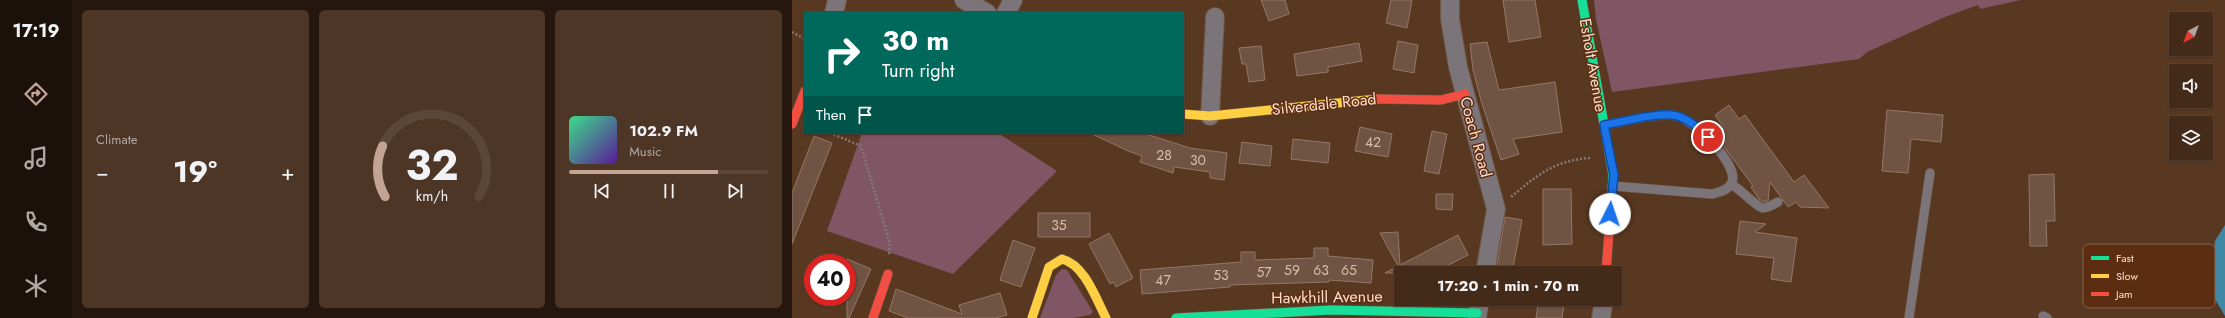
<!DOCTYPE html>
<html lang="en">
<head>
<meta charset="utf-8">
<style>
	body { margin:0; font-family:Jost,sans-serif; background:#4d3626; color:#f1f3f6; height:100vh; display:flex; flex-direction:column; font-size:15px; white-space:nowrap }
	* { box-sizing:border-box; margin:0 }
	p { font-size:13px; color:#afa7a2 }
	.icon { flex:none; width:22px; height:22px; fill:none; stroke:currentColor; stroke-width:2; stroke-linecap:round; stroke-linejoin:round }
	.map { position:relative; flex:1; overflow:hidden }
	.panel { display:flex; flex-direction:column; gap:10px; padding:10px; background:#25170e; width:720px }
	.panel>* { flex:none }
	.guide { position:absolute; left:12px; top:12px; width:380px; height:122px; border-radius:0px; box-shadow:0 1px 3px #0004,0 0 0 1px #5b4638; background:#00695c; color:#fff; overflow:hidden }
	.needle { width:26px; rotate:221deg }
	.tools { position:absolute; left:1377px; top:12px; display:grid; gap:8px }
	.tools a { display:grid; place-items:center; width:44px; height:44px; border-radius:0px; background:#432a19; box-shadow:0 1px 3px #0004,0 0 0 1px #5b4638; font-size:20px }
	.speed { position:absolute; left:12px; top:254px; display:flex; gap:8px; font-size:20px; font-weight:700; text-align:center }
	.speed>* { display:grid; place-content:center; width:52px; height:52px; border-radius:50%; background:#432a19; box-shadow:0 1px 3px #0004,0 0 0 1px #5b4638; line-height:1 }
	.speed .limit { border:6px solid #d22; background:#fff; color:#111 }
	.pin { position:absolute; display:grid; place-items:center; width:34px; height:34px; color:#fff; margin:-17px; border:2px solid #fff; border-radius:50%; box-shadow:0 1px 4px #0007 }
	.me { position:absolute; width:44px; margin:-22px; rotate:4deg; stroke-linejoin:round; filter:drop-shadow(0 0 3px #0008) }
	.turn { display:flex; align-items:center; gap:14px; height:84px; padding:0 12px; font-size:18px }
	.turn .icon { width:52px; height:52px; stroke-width:2.5 }
	.turn b { display:block; font-size:28px; line-height:34px }
	.then { display:flex; align-items:center; height:38px; padding:0 12px; background:#0003; gap:8px; font-size:15px }
	.big { font-size:30px; font-weight:700; line-height:1.1 }
	.panel .tile { flex:1; display:flex; flex-direction:column; justify-content:center; gap:6px; min-width:0; padding:0 14px; border-radius:6px; background:#4d3626 }
	.panel .dial { align-items:center; gap:0 }
	.dial svg { height:104px; overflow:visible; fill:none; stroke:#5b4638; stroke-width:7; stroke-linecap:round; text-anchor:middle }
	.dial text { fill:#f1f3f6; stroke:none }
	.song { display:flex; align-items:center; gap:12px }
	.cover { width:48px; height:48px; border-radius:6px; background:linear-gradient(135deg,hsl(150 70% 55%),hsl(270 70% 35%)) }
	.played { height:4px; border-radius:2px; background:linear-gradient(90deg,#c3a391 75%,#5b4638 75%) }
	.keys { display:flex; justify-content:space-around; direction:ltr }
	.heat { display:flex; justify-content:space-between; align-items:center; font-size:22px; direction:ltr }
	.panel .tiles { flex:1; display:grid; gap:10px; grid-template-columns:repeat(3,1fr) }
	.trip { position:absolute; left:602px; top:266px; width:228px; height:40px; border-radius:0px; background:#432a19; box-shadow:0 1px 3px #0004,0 0 0 1px #5b4638; font-weight:700; line-height:40px; text-align:center }
	main { display:flex; flex:1; min-height:0 }
	.tab-bar { display:flex; flex-direction:column; width:72px; justify-content:space-around; align-items:center; background:#1b110a; color:#afa7a2 }
	.tab-bar .icon { width:28px; height:28px }
	.tab-bar .selected { color:#c3a391 }
	.tab-bar b { font-size:18px; color:#f1f3f6 }
	.map>svg:first-child { display:block }
	.green { fill:#805665 }
	.water { fill:#4088a5 }
	.building { fill:#6f5443; stroke:#947766 }
	.lines { fill:none; stroke-linecap:round; stroke-linejoin:round }
	.lane-casing { stroke:#6f5341; stroke-width:10 }
	.street-casing { stroke:#6f5341; stroke-width:20 }
	.fast-casing { stroke:#6f5341; stroke-width:10 }
	.slow-casing { stroke:#6f5341; stroke-width:10 }
	.jam-casing { stroke:#6f5341; stroke-width:10 }
	.path { stroke:#847979; stroke-width:2.5; stroke-dasharray:2 2; stroke-linecap:butt }
	.lane { stroke:#7b757a; stroke-width:9 }
	.street { stroke:#7b757a; stroke-width:18 }
	.fast { stroke:#16e098; stroke-width:9 }
	.slow { stroke:#ffcf43; stroke-width:9 }
	.jam { stroke:#f24e42; stroke-width:9 }
	.route-casing { stroke:#114b97; stroke-width:10 }
	.route { stroke:#1a73e8; stroke-width:7 }
	.labels { text-anchor:middle; dominant-baseline:central; stroke-width:3; stroke-linejoin:round; paint-order:stroke }
	.number-label { font-size:14px; fill:#d9bbab }
	.street-label { font-size:16px; fill:#fcddce; stroke:#5d2d11 }
	.key { fill:#5d2d11; stroke:#8d624a; stroke-width:1 }
	.key-label { font-size:11px; fill:#fcddce }
</style>
</head>
<body>
<main>
<nav class="tab-bar">
<b>17:19</b>
<svg class="icon selected" aria-label="directions" viewBox="0 0 24 24"><path d="M12 3l9 9-9 9-9-9zM9 14v-3h6M13 9l2 2-2 2"/></svg>
<svg class="icon" aria-label="music" viewBox="0 0 24 24"><path d="M9 18V5l10-2v13"/><circle cx="6" cy="18" r="3"/><circle cx="16" cy="16" r="3"/></svg>
<svg class="icon" aria-label="phone" viewBox="0 0 24 24"><path d="M5 4h4l2 5-3 2q2 4 5 5l2-3 5 2v4C11 20 4 13 5 4z"/></svg>
<svg class="icon" aria-label="climate" viewBox="0 0 24 24"><path d="M12 3v18M4 7l16 10M4 17L20 7"/></svg>
</nav>
<section class="panel">
<div class="tiles">
<div class="tile"><p>Climate</p>
<div class="heat"><a>−</a><b class="big">19°</b><a>+</a></div>
</div>
<div class="tile dial"><svg viewBox="0 0 100 80">
<path d="M14 69A42 42 0 1 1 86 69"/>
<path d="M14 69A42 42 0 0 1 12 30" stroke="#c3a391"/>
<text x="50" y="56" font-size="32" font-weight="700">32</text>
<text x="50" y="72" font-size="11">km/h</text>
</svg></div>
<div class="tile">
<div class="song"><i class="cover"></i><div><b>102.9 FM</b><p>Music</p></div></div>
<div class="played"></div>
<div class="keys"><svg class="icon" aria-label="previous" viewBox="0 0 24 24"><path d="M18 5L8 12l10 7zM5 5v14"/></svg><svg class="icon" aria-label="pause" viewBox="0 0 24 24"><path d="M8 5v14M16 5v14"/></svg><svg class="icon" aria-label="next" viewBox="0 0 24 24"><path d="M6 5l10 7-10 7zM19 5v14"/></svg></div>
</div>
</div>
</section>
<div class="map">
<svg width="1433" height="318" viewBox="0 0 1433 318">
	<rect width="100%" height="100%" fill="#593821"/>
	<path class="green" d="M 802,0 L 1229,0 L 1188,9 L 1186,5 L 1153,17 L 1075,52 L 1067,59 L 820,92 L 804,19 Z
		M 70,133 L 206,133 L 265,171 L 161,274 L 35,231 Z
		M 270,269 L 275,270 L 301,312 L 298,315 L 281,318 L 248,318 L 264,275 Z"/>
	<path class="water" d="M 1433,225 L 1433,316 L 1423,299 L 1420,271 L 1423,241 Z"/>
	<path class="building" d="M 469,0 L 493,0 L 497,14 L 477,21 Z
		M 599,0 L 620,0 L 615,28 L 594,23 Z
		M 711,0 L 743,0 L 749,37 L 717,42 Z
		M 606,41 L 626,45 L 622,73 L 601,69 Z
		M 695,42 L 707,90 L 763,82 L 770,132 L 721,139 L 727,154 L 709,160 L 690,104 L 681,70 L 678,44 Z
		M 567,43 L 570,61 L 536,67 L 536,72 L 505,76 L 502,54 Z
		M 469,46 L 473,80 L 457,82 L 454,64 L 450,64 L 447,48 Z
		M 937,105 L 947,119 L 953,115 L 1002,182 L 1012,175 L 1037,208 L 1008,207 L 1004,202 L 996,207 L 978,182 L 976,201 L 972,202 L 967,199 L 959,187 L 961,186 L 930,144 L 934,141 L 927,131 L 932,128 L 923,115 Z
		M 1095,110 L 1151,115 L 1149,142 L 1119,139 L 1116,173 L 1090,171 Z
		M 568,127 L 600,134 L 596,157 L 563,151 Z
		M 640,131 L 655,134 L 647,174 L 632,171 Z
		M 298,133 L 351,133 L 398,148 L 435,153 L 432,180 L 418,178 L 418,172 L 382,167 L 381,173 L 348,162 L 350,156 L 336,151 Z
		M 22,136 L 40,143 L 0,244 L 0,193 Z
		M 501,139 L 538,143 L 536,163 L 499,159 Z
		M 450,142 L 480,146 L 478,166 L 447,163 Z
		M 1262,174 L 1263,221 L 1254,221 L 1255,246 L 1238,246 L 1237,175 Z
		M 751,189 L 779,189 L 780,244 L 751,245 Z
		M 644,194 L 661,194 L 660,210 L 644,209 Z
		M 246,213 L 298,213 L 298,237 L 246,237 Z
		M 713,217 L 730,220 L 720,273 L 704,273 Z
		M 948,221 L 974,224 L 963,232 L 1005,238 L 999,282 L 979,279 L 982,258 L 944,254 Z
		M 606,232 L 608,265 L 666,235 L 676,255 L 641,273 L 593,273 L 606,266 L 588,233 Z
		M 317,233 L 341,278 L 324,287 L 321,282 L 318,284 L 297,244 Z
		M 221,240 L 243,248 L 229,287 L 208,280 Z
		M 522,248 L 536,248 L 536,256 L 581,260 L 579,283 L 537,280 L 537,282 L 438,285 L 438,287 L 350,294 L 348,270 L 449,262 L 449,252 L 463,252 L 463,260 L 522,258 Z
		M 55,259 L 79,269 L 57,318 L 55,318 Z
		M 104,289 L 170,314 L 167,305 L 208,293 L 215,315 L 203,318 L 116,318 L 97,311 Z
		M 747,299 L 773,299 L 770,318 L 744,318 Z"/>
	<g class="lines">
		<defs>
			<path id="lane" d="M 812,125 C 833,122 865,112 885,116 C 902,120 950,167 939,184 C 935,191 927,192 920,194 L 821,186
				M 939,184 C 947,188 966,208 971,208 C 976,208 982,204 986,202
				M 1251,316 L 1255,318
				M 1117,318 L 1138,173"/>
			<path id="street" d="M 172,0 L 195,13
				M 658,0 L 658,19 L 666,67 L 704,209 L 693,273
				M 42,13 L 45,0
				M 214,13 L 221,0
				M 418,116 L 423,17
				M 685,318 L 688,299
				M 809,318 L 812,299"/>
			<path id="fast" d="M 790,0 L 821,175 L 819,204
				M 384,318 L 539,310 L 685,313"/>
			<path id="slow" d="M 391,114 L 418,116 L 585,99
				M 240,318 L 257,267 L 270,259 C 293,265 304,299 314,318"/>
			<path id="jam" d="M 585,99 L 649,100 L 673,94
				M 0,124 L 13,91
				M 814,273 L 819,204
				M 81,318 L 96,274"/>
		</defs>
		<use href="#lane" class="lane-casing"/>
		<use href="#street" class="street-casing"/>
		<use href="#fast" class="fast-casing"/>
		<use href="#slow" class="slow-casing"/>
		<use href="#jam" class="jam-casing"/>
		<path class="path" d="M 0,32 L 13,39
			M 38,133 L 69,146 L 98,244 L 97,255
			M 719,197 C 744,176 763,160 798,158"/>
		<use href="#lane" class="lane"/>
		<use href="#street" class="street"/>
		<use href="#fast" class="fast"/>
		<use href="#slow" class="slow"/>
		<use href="#jam" class="jam"/>
	</g>
	<g class="lines">
		<defs>
			<path id="route" d="M 818,214 L 822,175 L 812,125 C 832,122 871,110 888,117 C 899,121 908,129 916,137"/>
		</defs>
		<use href="#route" class="route-casing"/>
		<use href="#route" class="route"/>
	</g>
	<g class="labels">
		<g class="number-label">
			<text x="581" y="142">42</text>
			<text x="372" y="155">28</text>
			<text x="406" y="160">30</text>
			<text x="267" y="225">35</text>
			<text x="500" y="270">59</text>
			<text x="529" y="270">63</text>
			<text x="557" y="270">65</text>
			<text x="472" y="272">57</text>
			<text x="429" y="275">53</text>
			<text x="371" y="280">47</text>
		</g>
		<g class="street-label">
			<text transform="translate(801 65) rotate(80)">Esholt Avenue</text>
			<text transform="translate(532 104) rotate(-6)">Silverdale Road</text>
			<text transform="translate(684 137) rotate(75)">Coach Road</text>
			<text transform="translate(535 297) rotate(-1)">Hawkhill Avenue</text>
		</g>
	</g>
	<rect x="1291" y="244" width="132" height="64" rx="6" class="key"/>
	<rect x="1299" y="256" width="18" height="4" fill="#16e098"/>
	<rect x="1299" y="274" width="18" height="4" fill="#ffcf43"/>
	<rect x="1299" y="292" width="18" height="4" fill="#f24e42"/>
	<g class="key-label">
		<text x="1324" y="262">Fast</text>
		<text x="1324" y="280">Slow</text>
		<text x="1324" y="298">Jam</text>
	</g>
</svg>
<div class="tools">
<a><svg class="needle" viewBox="-14 -14 28 28"><path d="M0-13l5 13h-10z" fill="#e53935"/><path d="M0 13l5-13h-10z" fill="#afa7a2"/></svg></a>
<a><svg class="icon" aria-label="sound" viewBox="0 0 24 24"><path d="M4 9h4l5-4v14l-5-4H4zM17 9q2 3 0 6"/></svg></a>
<a><svg class="icon" aria-label="layers" viewBox="0 0 24 24"><path d="M12 4l9 5-9 5-9-5zM3 14l9 5 9-5"/></svg></a>
</div>
<div class="speed"><div class="limit">40</div></div>
<div class="pin" style="left:916px;top:137px;background:#d93025"><svg class="icon" aria-label="arrive" viewBox="0 0 24 24"><path d="M6 21V4h12l-3 4 3 4H6"/></svg></div>
<svg class="me" style="left:818px;top:214px" viewBox="-20 -20 40 40"><circle r="19" fill="#fff"/><path d="M0-13L10 11 0 6-10 11z" fill="#1a73e8"/></svg>
<div class="trip">17:20 · 1 min · 70 m</div>
<div class="guide">
<div class="turn"><svg class="icon" aria-label="right" viewBox="0 0 24 24"><path d="M7 20v-9h11M14 6l5 5-5 5"/></svg><div><b>30 m</b>Turn right</div></div>
<div class="then">Then<svg class="icon" aria-label="arrive" viewBox="0 0 24 24"><path d="M6 21V4h12l-3 4 3 4H6"/></svg></div>
</div>
</div>
</main>
</body>
</html>
